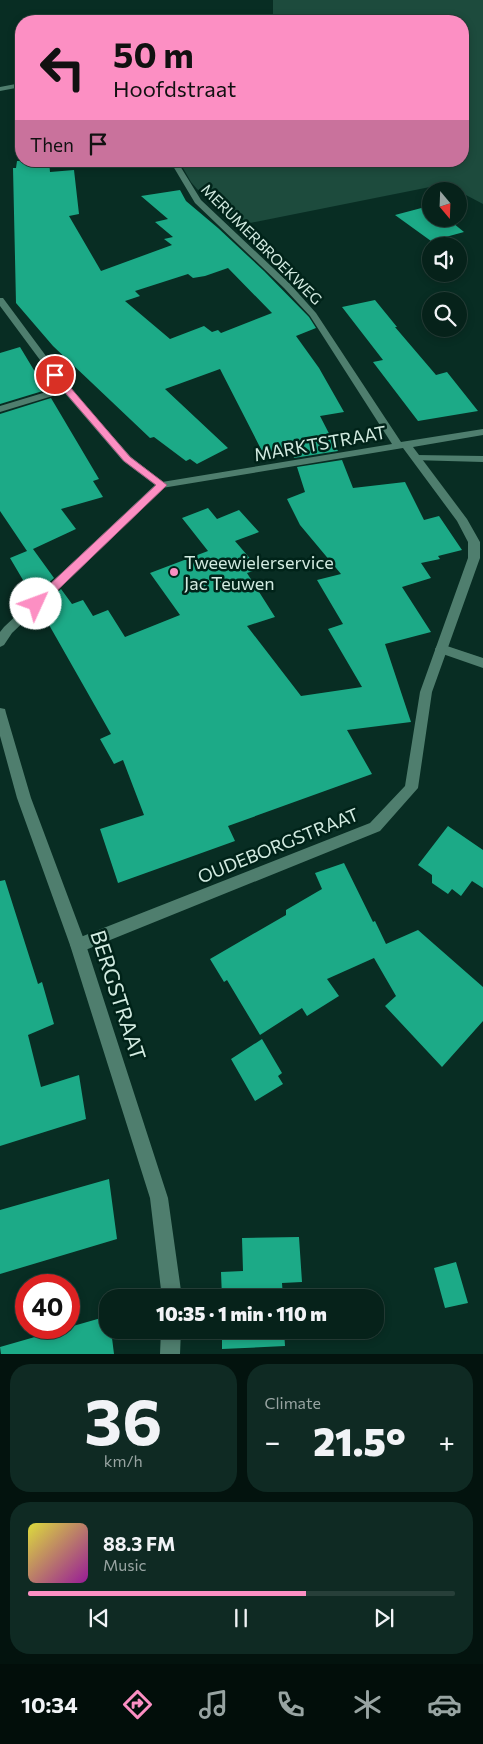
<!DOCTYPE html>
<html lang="en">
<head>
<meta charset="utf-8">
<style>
	body { margin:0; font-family:Commissioner,sans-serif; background:#0f2a23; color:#f1f3f6; height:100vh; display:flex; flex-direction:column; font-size:19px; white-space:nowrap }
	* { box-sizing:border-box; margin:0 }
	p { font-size:16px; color:#98a4a2 }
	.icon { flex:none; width:28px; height:28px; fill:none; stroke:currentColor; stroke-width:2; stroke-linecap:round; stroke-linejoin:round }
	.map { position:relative; height:1354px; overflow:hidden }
	.drawer { display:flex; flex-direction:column; gap:10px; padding:10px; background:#03130e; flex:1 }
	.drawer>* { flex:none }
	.top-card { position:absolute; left:15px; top:15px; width:454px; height:152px; border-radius:20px; box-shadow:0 2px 8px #0003,0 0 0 1px #273f39; background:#fc8fc3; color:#111; overflow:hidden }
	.needle { width:32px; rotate:161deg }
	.controls { position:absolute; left:422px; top:182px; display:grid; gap:10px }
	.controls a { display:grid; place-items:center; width:45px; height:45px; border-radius:50%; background:#06221a; box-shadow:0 2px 8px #0003,0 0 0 1px #273f39; font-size:25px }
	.speed { position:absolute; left:15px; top:1274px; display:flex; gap:10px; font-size:25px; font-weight:700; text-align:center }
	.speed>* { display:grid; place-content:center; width:65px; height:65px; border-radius:50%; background:#06221a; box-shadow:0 2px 8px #0003,0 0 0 1px #273f39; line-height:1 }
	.speed .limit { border:8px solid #d22; background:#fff; color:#111 }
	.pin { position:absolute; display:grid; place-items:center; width:42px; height:42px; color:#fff; margin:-21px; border:2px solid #fff; border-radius:50%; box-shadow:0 1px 5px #0007 }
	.me { position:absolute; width:55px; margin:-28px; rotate:47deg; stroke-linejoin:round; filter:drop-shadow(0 0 4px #0008) }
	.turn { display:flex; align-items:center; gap:18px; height:105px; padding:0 15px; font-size:22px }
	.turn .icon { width:65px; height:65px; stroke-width:2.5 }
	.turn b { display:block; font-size:35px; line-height:42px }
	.then { display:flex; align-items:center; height:48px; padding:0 15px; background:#0003; gap:10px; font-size:19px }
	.big { font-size:38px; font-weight:800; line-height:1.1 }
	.drawer .card { flex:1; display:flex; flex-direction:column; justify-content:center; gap:8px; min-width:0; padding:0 18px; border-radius:20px; background:#0f2a23 }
	.drawer .dial { align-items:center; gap:0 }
	.dial b { font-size:65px; line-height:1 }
	.song { display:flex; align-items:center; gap:15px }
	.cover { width:60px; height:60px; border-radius:8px; background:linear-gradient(135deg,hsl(60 70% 55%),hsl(300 70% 35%)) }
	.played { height:5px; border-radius:2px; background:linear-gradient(90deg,#fc8fc3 65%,#273f39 65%) }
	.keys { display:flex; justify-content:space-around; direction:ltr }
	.heat { display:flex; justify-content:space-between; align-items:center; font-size:28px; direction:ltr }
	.drawer .tiles { flex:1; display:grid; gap:10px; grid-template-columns:1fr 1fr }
	.card:last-child { grid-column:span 2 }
	.trip { position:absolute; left:99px; top:1289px; width:285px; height:50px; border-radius:20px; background:#06221a; box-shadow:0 2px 8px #0003,0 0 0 1px #273f39; font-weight:800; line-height:50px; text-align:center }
	.dock { display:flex; height:80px; justify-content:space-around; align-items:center; background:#020e0a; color:#98a4a2 }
	.dock .icon { width:35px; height:35px }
	.dock .current { color:#fc8fc3 }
	.dock b { font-size:22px; color:#f1f3f6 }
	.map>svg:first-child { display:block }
	.green { fill:#1d4b3d }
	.building { fill:#1caa87; fill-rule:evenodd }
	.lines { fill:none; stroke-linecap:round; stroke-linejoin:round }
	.lane { fill:#4f7e6e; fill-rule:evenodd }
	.street { fill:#4f7e6e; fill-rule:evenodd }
	.secondary { fill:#4f7e6e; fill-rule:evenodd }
	.route { fill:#fc8fc3; stroke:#a45d7f }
	.poi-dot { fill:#fc8fc3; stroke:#002319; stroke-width:2 }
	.labels { text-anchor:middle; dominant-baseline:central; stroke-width:5; stroke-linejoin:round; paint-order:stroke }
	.far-street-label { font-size:15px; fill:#d2ebe1; stroke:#002319 }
	.street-label { font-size:18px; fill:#d2ebe1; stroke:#002319 }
	.poi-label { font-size:18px; fill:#d2ebe1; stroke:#002319; text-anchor:start }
	.near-street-label { font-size:21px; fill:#d2ebe1; stroke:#002319 }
</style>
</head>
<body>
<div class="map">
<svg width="483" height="1354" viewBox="0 0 483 1354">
	<rect width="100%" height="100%" fill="#082d23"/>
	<path class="green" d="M 273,0 L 483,0 L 483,204 L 445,184 L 240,225 L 197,189 L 191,182 L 179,161 L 462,161 L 462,21 L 273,21 Z"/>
	<path class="building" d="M 17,161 L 49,161 L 50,172 L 74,170 L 79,214 L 69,216 L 101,271 L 172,245 L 164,239 L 173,237 L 155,222 L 168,219 L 141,196 L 180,190 L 186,201 L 218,228 L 264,271 L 309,317 L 316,328 L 296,336 L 319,368 L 344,412 L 320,416 L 338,451 L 294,458 L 291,448 L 263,453 L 220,369 L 165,389 L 228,448 L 197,464 L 190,459 L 186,461 L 154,437 L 150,438 L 53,346 L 16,303 L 13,168 L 16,168 ZM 228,268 L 272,313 L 221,333 L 218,330 L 212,332 L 204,326 L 170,339 L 125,301 L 140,296 L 135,291 L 188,274 L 193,278 L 205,276 Z
		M 429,206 L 431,207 L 431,219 L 448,219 L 464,232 L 431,241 L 395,215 Z
		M 375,300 L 397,327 L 395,327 L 436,375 L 447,372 L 478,411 L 418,421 L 373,362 L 383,360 L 342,307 Z
		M 20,347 L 46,390 L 0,404 L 0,353 Z
		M 51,398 L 99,479 L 93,481 L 103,497 L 61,509 L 76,529 L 33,549 L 54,578 L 33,597 L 10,558 L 27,551 L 0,511 L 0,414 Z
		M 342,460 L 353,488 L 405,482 L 424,520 L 439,516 L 462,550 L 438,556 L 440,559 L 421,563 L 431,578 L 402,587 L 431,632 L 385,644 L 411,722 L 347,730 L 372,774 L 228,826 L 235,841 L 118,883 L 100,829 L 144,815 L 123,760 L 114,764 L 100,739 L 111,734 L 40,609 L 61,589 L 72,604 L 83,600 L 93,616 L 108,610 L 125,637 L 180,615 L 150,573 L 208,551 L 182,518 L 208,508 L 217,519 L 239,510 L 259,532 L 235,541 L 259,569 L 247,573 L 275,617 L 247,626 L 301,696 L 362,687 L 328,629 L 343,624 L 317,580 L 341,574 L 300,525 L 287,499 L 305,492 L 297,467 Z
		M 448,826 L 483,850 L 483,888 L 472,881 L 461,896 L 452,889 L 448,894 L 432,883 L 432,875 L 418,865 Z
		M 344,863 L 373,922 L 375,921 L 386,944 L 418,930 L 483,987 L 483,1021 L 442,1067 L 385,1006 L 396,996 L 374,958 L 327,979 L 339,996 L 307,1016 L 302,1008 L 260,1035 L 227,980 L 224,982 L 210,959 L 286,915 L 286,910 L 322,889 L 315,873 Z
		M 5,880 L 38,984 L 42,982 L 54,1024 L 28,1035 L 41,1087 L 79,1075 L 86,1119 L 0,1146 L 0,881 Z
		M 262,1039 L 282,1073 L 278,1076 L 283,1084 L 255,1101 L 231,1059 Z
		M 109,1179 L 117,1239 L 0,1274 L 0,1210 Z
		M 299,1237 L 302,1282 L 282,1283 L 283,1298 L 222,1298 L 221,1272 L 243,1271 L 242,1238 Z
		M 456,1262 L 468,1303 L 445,1308 L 434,1268 Z
		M 108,1316 L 108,1330 L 111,1330 L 114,1354 L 1,1354 L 0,1347 Z
		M 222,1330 L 284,1330 L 285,1346 L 222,1349 Z"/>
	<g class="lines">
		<path class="lane" d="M 416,455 L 483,456 L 483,462 L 412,460 L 412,456 Z
			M 441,644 L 483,658 L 483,668 L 437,652 L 435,649 L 437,646 Z"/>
		<path class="street" d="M 155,15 L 160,16 L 156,21 L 152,21 Z
			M 21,83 L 21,87 L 0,91 L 0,87 Z
			M 170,161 L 177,161 L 201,200 L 290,284 L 316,313 L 401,442 L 483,429 L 483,435 L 413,447 L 467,519 L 480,542 L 480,558 L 432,692 L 418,788 L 380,831 L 78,953 L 73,950 L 70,945 L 73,940 L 370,823 L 405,786 L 420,692 L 468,558 L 468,542 L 457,521 L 403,448 L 162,488 L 158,487 L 157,485 L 162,482 L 392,444 L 310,316 L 284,288 L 195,203 Z
			M 66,386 L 71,389 L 69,391 L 0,412 L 0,406 Z"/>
		<path class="secondary" d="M 0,298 L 3,298 L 69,387 L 131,457 L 167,485 L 12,633 L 4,645 L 0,647 L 0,632 L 4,627 L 155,485 L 123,461 L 63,391 L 0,306 Z
			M 0,708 L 5,709 L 6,713 L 31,798 L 86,945 L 168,1198 L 182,1298 L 162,1298 L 150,1198 L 70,945 L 17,798 L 0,736 Z
			M 161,1330 L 181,1330 L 180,1354 L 160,1354 Z"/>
	</g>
	<path class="route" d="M 52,373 L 58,373 L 130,457 L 167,485 L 40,607 L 32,607 L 31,604 L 32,601 L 156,485 L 124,461 L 52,377 Z"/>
	<circle class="poi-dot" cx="174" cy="572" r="5"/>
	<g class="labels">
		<g class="far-street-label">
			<text transform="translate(262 244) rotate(45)">MERUMERBROEKWEG</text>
		</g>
		<g class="street-label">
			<text transform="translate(320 443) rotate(-10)">MARKTSTRAAT</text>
			<text transform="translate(278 845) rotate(-22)">OUDEBORGSTRAAT</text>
		</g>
		<g class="poi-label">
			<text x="184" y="562">Tweewielerservice<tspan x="184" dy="21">Jac Teuwen</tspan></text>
		</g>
		<g class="near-street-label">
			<text transform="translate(119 995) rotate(72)">BERGSTRAAT</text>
		</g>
	</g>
</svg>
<div class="controls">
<a><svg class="needle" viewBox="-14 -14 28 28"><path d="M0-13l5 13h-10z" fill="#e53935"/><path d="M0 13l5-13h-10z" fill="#98a4a2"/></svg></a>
<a><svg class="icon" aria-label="sound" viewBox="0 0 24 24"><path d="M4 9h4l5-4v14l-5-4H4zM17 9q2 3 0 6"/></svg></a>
<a><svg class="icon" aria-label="search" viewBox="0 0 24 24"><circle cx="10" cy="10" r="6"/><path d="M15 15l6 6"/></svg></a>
</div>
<div class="speed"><div class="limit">40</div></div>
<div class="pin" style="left:55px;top:375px;background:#d93025"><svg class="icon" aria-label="arrive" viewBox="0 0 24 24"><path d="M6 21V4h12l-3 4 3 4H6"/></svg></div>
<svg class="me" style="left:36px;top:604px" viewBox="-20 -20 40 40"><circle r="19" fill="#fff"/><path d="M0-13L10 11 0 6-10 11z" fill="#fc8fc3"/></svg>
<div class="trip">10:35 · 1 min · 110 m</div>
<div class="top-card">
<div class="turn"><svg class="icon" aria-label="left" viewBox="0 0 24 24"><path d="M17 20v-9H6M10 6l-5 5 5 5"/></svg><div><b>50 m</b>Hoofdstraat</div></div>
<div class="then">Then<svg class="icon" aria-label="arrive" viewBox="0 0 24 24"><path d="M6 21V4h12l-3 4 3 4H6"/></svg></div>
</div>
</div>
<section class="drawer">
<div class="tiles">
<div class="card dial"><b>36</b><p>km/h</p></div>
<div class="card"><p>Climate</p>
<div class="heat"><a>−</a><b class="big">21.5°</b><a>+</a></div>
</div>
<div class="card">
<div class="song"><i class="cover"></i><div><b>88.3 FM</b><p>Music</p></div></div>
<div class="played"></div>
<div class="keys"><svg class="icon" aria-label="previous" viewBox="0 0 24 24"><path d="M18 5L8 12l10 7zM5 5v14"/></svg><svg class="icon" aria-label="pause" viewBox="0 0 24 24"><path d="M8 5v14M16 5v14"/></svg><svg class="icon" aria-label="next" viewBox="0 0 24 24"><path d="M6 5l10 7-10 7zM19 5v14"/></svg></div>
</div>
</div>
</section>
<nav class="dock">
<b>10:34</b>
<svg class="icon current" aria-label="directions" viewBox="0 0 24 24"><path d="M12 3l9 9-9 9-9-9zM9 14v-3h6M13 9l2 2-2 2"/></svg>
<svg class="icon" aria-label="music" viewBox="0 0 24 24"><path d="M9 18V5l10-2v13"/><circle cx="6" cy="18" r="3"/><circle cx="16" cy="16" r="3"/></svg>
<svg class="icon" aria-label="phone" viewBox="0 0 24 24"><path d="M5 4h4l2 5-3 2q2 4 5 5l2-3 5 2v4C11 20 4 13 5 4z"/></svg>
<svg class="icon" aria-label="climate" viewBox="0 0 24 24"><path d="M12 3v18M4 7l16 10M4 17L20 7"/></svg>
<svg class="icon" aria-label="car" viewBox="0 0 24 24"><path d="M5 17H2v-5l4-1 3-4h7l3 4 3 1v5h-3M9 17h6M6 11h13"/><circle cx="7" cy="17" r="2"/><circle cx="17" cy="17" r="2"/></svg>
</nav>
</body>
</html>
